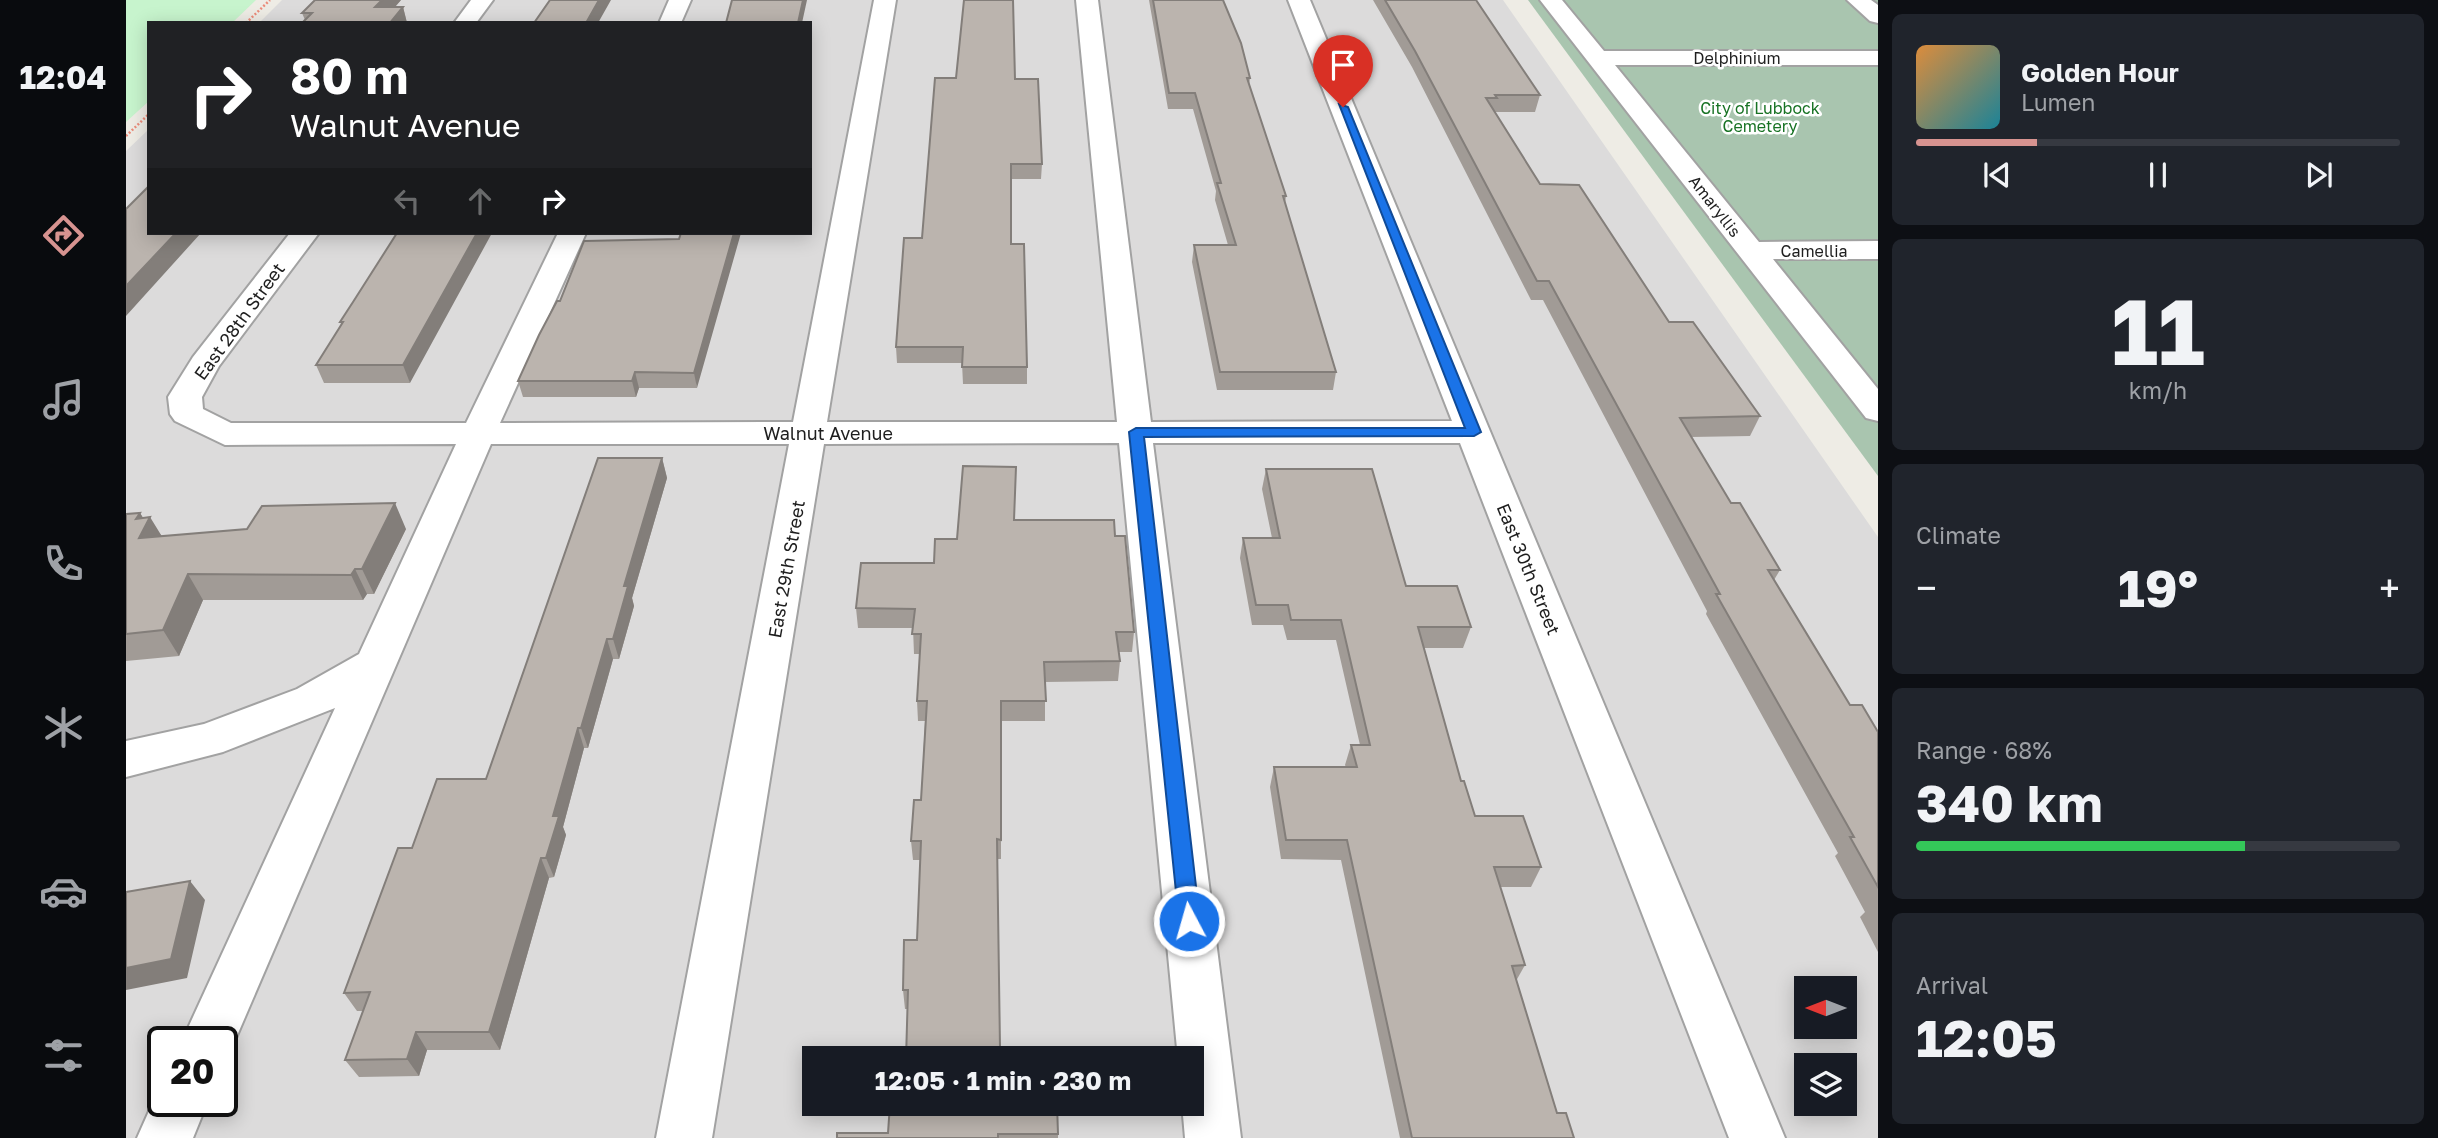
<!DOCTYPE html>
<html lang="en">
<head>
<meta charset="utf-8">
<style>
	body { margin:0; font-family:"Golos Text",sans-serif; background:#20242c; color:#f1f3f6; height:100vh; display:flex; flex-direction:column; font-size:26px; white-space:nowrap }
	* { box-sizing:border-box; margin:0 }
	p { font-size:23px; color:#9ea1a6 }
	.icon { flex:none; width:38px; height:38px; fill:none; stroke:currentColor; stroke-width:2; stroke-linecap:round; stroke-linejoin:round }
	.map { position:relative; flex:1; overflow:hidden }
	.drawer { display:flex; flex-direction:column; gap:14px; padding:14px; background:#0d0f14; width:560px }
	.drawer>* { flex:none }
	.banner { position:absolute; left:21px; top:21px; width:665px; height:214px; border-radius:0px; box-shadow:0 4px 18px #0003; background:#202124; color:#fff; overflow:hidden }
	.needle { width:46px; rotate:270deg }
	.fabs { position:absolute; left:1668px; top:976px; display:grid; gap:14px }
	.fabs a { display:grid; place-items:center; width:63px; height:63px; border-radius:0px; background:#171b24; box-shadow:0 4px 18px #0003; font-size:35px }
	.speed { position:absolute; left:21px; top:1026px; display:flex; gap:14px; font-size:35px; font-weight:700; text-align:center }
	.speed>* { display:grid; place-content:center; width:91px; height:91px; border-radius:50%; background:#171b24; box-shadow:0 4px 18px #0003; line-height:1 }
	.speed .limit { border:4px solid #111; border-radius:10px; background:#fff; color:#111 }
	.pin { position:absolute; display:grid; place-items:center; width:60px; height:60px; color:#fff; margin:-72px -30px; border-radius:50% 50% 50% 0; rotate:-45deg; box-shadow:0 0 7px #0007 }
	.pin .icon { rotate:45deg }
	.me { position:absolute; width:77px; margin:-38px; rotate:354deg; stroke-linejoin:round; filter:drop-shadow(0 0 5px #0008) }
	.turn { display:flex; align-items:center; gap:24px; height:147px; padding:0 28px; font-size:32px }
	.turn .icon { width:91px; height:91px; stroke-width:2.5 }
	.turn b { display:block; font-size:49px; line-height:60px }
	.lanes { display:flex; align-items:center; height:66px; padding:0 28px; background:#0003; justify-content:center; gap:35px; direction:ltr }
	.lanes .off { opacity:.35 }
	.big { font-size:52px; font-weight:700; line-height:1.1 }
	.drawer .widget { flex:1; display:flex; flex-direction:column; justify-content:center; gap:10px; min-width:0; padding:0 24px; border-radius:10px; background:#20242c }
	.drawer .dial { align-items:center; gap:0 }
	.dial b { font-size:91px; line-height:1 }
	.song { display:flex; align-items:center; gap:21px }
	.cover { width:84px; height:84px; border-radius:10px; background:linear-gradient(135deg,hsl(30 70% 55%),hsl(190 70% 35%)) }
	.played { height:7px; border-radius:4px; background:linear-gradient(90deg,#d79390 25%,#363941 25%) }
	.keys { display:flex; justify-content:space-around; direction:ltr }
	.heat { display:flex; justify-content:space-between; align-items:center; font-size:38px; direction:ltr }
	.charge { height:10px; border-radius:5px; background:linear-gradient(90deg,#34c759 68%,#363941 0) }
	.trip { position:absolute; left:676px; top:1046px; width:402px; height:70px; border-radius:0px; background:#171b24; box-shadow:0 4px 18px #0003; font-weight:700; line-height:70px; text-align:center }
	main { display:flex; flex:1; min-height:0 }
	.tabs { display:flex; flex-direction:column; width:126px; justify-content:space-around; align-items:center; background:#090b0e; color:#9ea1a6 }
	.tabs .icon { width:49px; height:49px }
	.tabs .current { color:#d79390 }
	.tabs b { font-size:32px; color:#f1f3f6 }
	.map>svg:first-child { display:block }
	.residential { fill:#dcdbdb; fill-rule:evenodd }
	.cemetery { fill:#a9c5af }
	.park { fill:#c7f4cd }
	.lines { fill:none; stroke-linecap:round; stroke-linejoin:round }
	.minor-casing { stroke:#a2a2a2; stroke-width:4 }
	.path { stroke:#eb8b79; stroke-width:2.5; stroke-dasharray:2 2; stroke-linecap:butt }
	.minor { fill:#fff; fill-rule:evenodd }
	.wall { fill:#a19b96 }
	.shaded-wall { fill:#837e7a }
	.building { fill:#bbb4ae; stroke:#837e7a; stroke-width:2 }
	.route { fill:#1a73e8; stroke:#114b97; stroke-width:2 }
	.labels { text-anchor:middle; dominant-baseline:central; stroke-width:5; stroke-linejoin:round; paint-order:stroke }
	.far-street-label { font-size:16px; fill:#1e1e1e; stroke:#fff }
	.far-park-label { font-size:16px; fill:#177223; stroke:#fff }
	.street-label { font-size:18px; fill:#1e1e1e; stroke:#fff }
</style>
</head>
<body>
<main>
<nav class="tabs">
<b>12:04</b>
<svg class="icon current" aria-label="directions" viewBox="0 0 24 24"><path d="M12 3l9 9-9 9-9-9zM9 14v-3h6M13 9l2 2-2 2"/></svg>
<svg class="icon" aria-label="music" viewBox="0 0 24 24"><path d="M9 18V5l10-2v13"/><circle cx="6" cy="18" r="3"/><circle cx="16" cy="16" r="3"/></svg>
<svg class="icon" aria-label="phone" viewBox="0 0 24 24"><path d="M5 4h4l2 5-3 2q2 4 5 5l2-3 5 2v4C11 20 4 13 5 4z"/></svg>
<svg class="icon" aria-label="climate" viewBox="0 0 24 24"><path d="M12 3v18M4 7l16 10M4 17L20 7"/></svg>
<svg class="icon" aria-label="car" viewBox="0 0 24 24"><path d="M5 17H2v-5l4-1 3-4h7l3 4 3 1v5h-3M9 17h6M6 11h13"/><circle cx="7" cy="17" r="2"/><circle cx="17" cy="17" r="2"/></svg>
<svg class="icon" aria-label="filters" viewBox="0 0 24 24"><path d="M4 7h16M4 17h16"/><circle cx="9" cy="7" r="2"/><circle cx="15" cy="17" r="2"/></svg>
</nav>
<div class="map">
<svg width="1752" height="1138" viewBox="0 0 1752 1138">
	<rect width="100%" height="100%" fill="#eeece5"/>
	<path class="residential" d="M 156,0 L 1377,0 L 1752,537 L 1752,1138 L 0,1138 L 0,151 L 23,129 L 23,233 L 684,233 L 684,23 L 133,23 ZM 1680,989 L 1718,989 L 1718,1027 L 1680,1027 ZM 37,1041 L 96,1041 L 96,1101 L 37,1101 ZM 688,1059 L 1066,1059 L 1066,1104 L 688,1104 ZM 1680,1066 L 1718,1066 L 1718,1104 L 1680,1104 Z"/>
	<path class="cemetery" d="M 1402,0 L 1752,0 L 1752,476 Z"/>
	<path class="park" d="M 0,0 L 130,0 L 106,23 L 23,23 L 23,101 L 0,122 Z"/>
	<g class="lines">
		<defs>
			<path id="minor" d="M 345,0 L 367,0 L 350,23 L 328,23 Z
				M 543,0 L 565,0 L 555,23 L 533,23 Z
				M 748,0 L 770,0 L 701,422 L 991,422 L 950,0 L 972,0 L 1025,422 L 1326,421 L 1162,0 L 1184,0 L 1659,1138 L 1603,1138 L 1334,443 L 1027,443 L 1115,1138 L 1059,1138 L 1056,1104 L 1066,1104 L 1066,1059 L 1052,1059 L 993,443 L 698,444 L 586,1138 L 530,1138 L 663,444 L 365,444 L 101,1059 L 96,1061 L 96,1041 L 56,1041 L 209,708 L 97,752 L 0,777 L 0,741 L 78,724 L 171,689 L 233,654 L 330,444 L 99,445 L 49,421 L 44,414 L 42,397 L 67,357 L 164,233 L 193,233 L 93,366 L 76,397 L 77,409 L 105,423 L 340,423 L 432,233 L 460,233 L 374,423 L 667,422 Z
				M 1414,0 L 1436,0 L 1478,51 L 1752,51 L 1752,65 L 1489,65 L 1633,242 L 1752,241 L 1752,259 L 1647,259 L 1752,389 L 1752,421 L 1740,418 Z
				M 1721,0 L 1745,0 L 1752,5 L 1752,23 L 1744,21 Z
				M 36,1082 L 37,1101 L 82,1101 L 67,1138 L 11,1138 Z"/>
		</defs>
		<use href="#minor" class="minor-casing"/>
		<path class="path" d="M 120,23 L 144,0
			M 0,136 L 23,114"/>
		<use href="#minor" class="minor"/>
	</g>
	<path class="wall" d="M 189,0 L 275,0 L 269,7 L 277,7 L 281,23 L 176,23 L 179,20 L 176,13 Z
		M 1023,0 L 1097,0 L 1124,78 L 1123,85 L 1160,196 L 1159,203 L 1210,372 L 1207,390 L 1091,390 L 1066,262 L 1068,245 L 1102,245 L 1089,200 L 1090,191 L 1067,109 L 1042,109 Z
		M 1247,0 L 1350,0 L 1414,95 L 1409,112 L 1369,112 L 1414,184 L 1543,322 L 1634,416 L 1624,436 L 1565,437 L 1605,503 L 1654,570 L 1648,580 L 1724,705 L 1752,732 L 1752,952 L 1734,917 L 1739,912 L 1709,856 L 1712,853 L 1580,614 L 1581,611 L 1417,300 L 1405,300 L 1286,67 Z
		M 830,78 L 889,79 L 916,164 L 915,179 L 885,179 L 885,244 L 901,367 L 901,384 L 837,384 L 836,363 L 771,363 L 770,347 L 796,238 Z
		M 271,233 L 284,383 L 198,383 L 190,365 L 216,325 L 214,322 Z
		M 553,239 L 571,388 L 513,388 L 510,397 L 397,397 L 392,381 L 434,301 Z
		M 536,458 L 541,478 L 506,598 L 508,606 L 493,659 L 487,659 L 462,748 L 458,748 L 437,827 L 440,835 L 428,877 L 423,878 L 374,1050 L 301,1050 L 293,1076 L 233,1077 L 219,1060 L 237,1011 L 231,1011 L 218,993 L 286,848 L 360,779 Z
		M 1140,469 L 1280,586 L 1345,627 L 1337,648 L 1297,648 L 1335,781 L 1349,816 L 1415,867 L 1405,887 L 1374,887 L 1399,965 L 1390,981 L 1431,1113 L 1448,1138 L 1274,1138 L 1215,860 L 1155,859 L 1144,787 L 1148,767 L 1220,767 L 1219,765 L 1225,745 L 1234,745 L 1210,640 L 1161,640 L 1157,625 L 1126,625 L 1114,558 L 1117,538 L 1146,538 L 1136,489 Z
		M 14,513 L 17,518 L 36,536 L 280,529 L 248,594 L 241,594 L 237,600 L 77,600 L 53,656 L 0,661 L 0,514 Z
		M 889,520 L 989,536 L 1008,632 L 1006,652 L 992,652 L 994,661 L 992,681 L 919,682 L 919,721 L 875,721 L 875,859 L 871,859 L 780,1059 L 782,1009 L 779,1009 L 777,990 L 791,940 L 794,860 L 787,860 L 785,841 L 795,800 L 799,721 L 792,721 L 791,701 L 794,654 L 788,654 L 787,628 L 732,628 L 730,608 L 808,563 Z
		M 762,1133 L 932,1134 L 932,1138 L 711,1138 Z"/>
	<path class="shaded-wall" d="M 256,0 L 275,0 L 255,23 L 249,7 Z
		M 473,0 L 485,0 L 472,23 L 460,23 Z
		M 677,0 L 681,0 L 676,23 L 672,23 Z
		M 277,7 L 281,23 L 264,23 Z
		M 50,233 L 75,233 L 0,316 L 0,286 Z
		M 351,233 L 366,233 L 284,383 L 277,365 Z
		M 608,233 L 615,233 L 571,388 L 568,373 Z
		M 509,372 L 513,388 L 510,397 L 506,381 Z
		M 536,458 L 541,478 L 506,598 L 508,606 L 493,659 L 487,639 L 498,586 Z
		M 269,503 L 280,529 L 248,594 L 236,569 Z
		M 14,513 L 21,524 L 24,517 L 40,543 L 13,538 L 10,519 Z
		M 229,569 L 241,594 L 237,600 L 225,575 Z
		M 62,574 L 77,600 L 53,656 L 37,630 Z
		M 481,639 L 487,659 L 462,748 L 455,728 Z
		M 452,728 L 458,748 L 437,827 L 440,835 L 428,877 L 420,858 L 427,816 Z
		M 415,858 L 423,878 L 374,1050 L 363,1032 Z
		M 64,881 L 79,900 L 61,978 L 0,990 L 0,968 Z
		M 290,1032 L 301,1050 L 293,1076 L 281,1059 Z"/>
	<path class="building" d="M 189,0 L 256,0 L 249,7 L 277,7 L 264,23 L 176,23 L 186,13 L 176,13 Z
		M 424,0 L 473,0 L 460,23 L 408,23 Z
		M 606,0 L 677,0 L 672,23 L 600,23 Z
		M 838,0 L 887,0 L 889,79 L 912,79 L 916,164 L 885,164 L 885,244 L 898,244 L 901,367 L 836,367 L 837,347 L 770,347 L 778,238 L 796,238 L 809,78 L 830,78 Z
		M 1027,0 L 1097,0 L 1115,43 L 1124,78 L 1121,78 L 1160,196 L 1157,196 L 1210,372 L 1094,372 L 1068,245 L 1110,245 L 1091,183 L 1095,183 L 1069,93 L 1043,93 Z
		M 1259,0 L 1350,0 L 1414,95 L 1369,95 L 1371,98 L 1360,98 L 1414,184 L 1453,185 L 1543,322 L 1567,322 L 1634,416 L 1554,418 L 1605,503 L 1614,503 L 1654,570 L 1642,570 L 1724,705 L 1736,705 L 1752,732 L 1752,887 L 1724,837 L 1728,837 L 1590,594 L 1594,594 L 1423,281 L 1411,281 L 1289,51 Z
		M 23,186 L 23,233 L 50,233 L 0,286 L 0,209 Z
		M 271,233 L 351,233 L 277,365 L 190,365 L 217,322 L 214,322 L 227,302 Z
		M 555,233 L 608,233 L 568,373 L 509,372 L 506,381 L 392,381 L 413,335 L 431,301 L 434,301 L 458,241 L 553,239 Z
		M 472,458 L 536,458 L 498,586 L 502,586 L 487,639 L 481,639 L 455,728 L 452,728 L 427,816 L 433,816 L 420,858 L 415,858 L 363,1032 L 290,1032 L 281,1059 L 219,1060 L 244,992 L 218,993 L 272,848 L 286,848 L 311,779 L 360,779 Z
		M 837,466 L 890,467 L 888,520 L 988,520 L 989,536 L 999,536 L 1008,632 L 990,632 L 994,661 L 918,662 L 920,701 L 875,701 L 875,840 L 871,839 L 874,1048 L 928,1048 L 928,1059 L 780,1059 L 782,990 L 777,990 L 778,940 L 791,940 L 795,841 L 785,841 L 788,800 L 795,800 L 801,701 L 791,701 L 795,634 L 786,634 L 789,609 L 730,608 L 735,563 L 808,563 L 809,539 L 831,539 Z
		M 1140,469 L 1246,469 L 1280,586 L 1331,586 L 1345,627 L 1292,627 L 1335,781 L 1338,781 L 1349,816 L 1397,816 L 1415,867 L 1368,867 L 1399,965 L 1386,966 L 1431,1113 L 1440,1113 L 1448,1138 L 1286,1138 L 1221,840 L 1160,840 L 1148,767 L 1231,767 L 1225,745 L 1244,745 L 1215,620 L 1165,620 L 1162,605 L 1130,605 L 1117,538 L 1154,538 Z
		M 269,503 L 236,569 L 229,569 L 225,575 L 62,574 L 37,630 L 0,634 L 0,514 L 14,513 L 10,519 L 24,517 L 13,538 L 121,529 L 136,506 Z
		M 64,881 L 45,959 L 0,968 L 0,892 Z
		M 764,1104 L 931,1104 L 932,1134 L 872,1134 L 872,1138 L 711,1138 L 711,1133 L 762,1133 Z"/>
	<path class="route" d="M 1213,104 L 1222,107 L 1355,432 L 1348,436 L 1018,437 L 1074,921 L 1071,927 L 1063,930 L 1056,927 L 1053,921 L 1003,432 L 1010,428 L 1339,428 Z"/>
	<g class="labels">
		<g class="far-street-label">
			<text x="1611" y="58">Delphinium</text>
			<text transform="translate(1589 206) rotate(52)">Amaryllis</text>
			<text x="1688" y="251">Camellia</text>
		</g>
		<g class="far-park-label">
			<text x="1634" y="108">City of Lubbock<tspan x="1634" dy="18">Cemetery</tspan></text>
		</g>
		<g class="street-label">
			<text transform="translate(113 321) rotate(-54)">East 28th Street</text>
			<text x="702" y="433">Walnut Avenue</text>
			<text transform="translate(660 569) rotate(-80)">East 29th Street</text>
			<text transform="translate(1403 569) rotate(68)">East 30th Street</text>
		</g>
	</g>
</svg>
<div class="fabs">
<a><svg class="needle" viewBox="-14 -14 28 28"><path d="M0-13l5 13h-10z" fill="#e53935"/><path d="M0 13l5-13h-10z" fill="#9ea1a6"/></svg></a>
<a><svg class="icon" aria-label="layers" viewBox="0 0 24 24"><path d="M12 4l9 5-9 5-9-5zM3 14l9 5 9-5"/></svg></a>
</div>
<div class="speed"><div class="limit">20</div></div>
<div class="pin" style="left:1217px;top:107px;background:#d93025"><svg class="icon" aria-label="arrive" viewBox="0 0 24 24"><path d="M6 21V4h12l-3 4 3 4H6"/></svg></div>
<svg class="me" style="left:1063px;top:921px" viewBox="-20 -20 40 40"><circle r="17" fill="#1a73e8" stroke="#fff" stroke-width="3"/><path d="M0-11L8 9 0 5-8 9z" fill="#fff"/></svg>
<div class="trip">12:05 · 1 min · 230 m</div>
<div class="banner">
<div class="turn"><svg class="icon" aria-label="right" viewBox="0 0 24 24"><path d="M7 20v-9h11M14 6l5 5-5 5"/></svg><div><b>80 m</b>Walnut Avenue</div></div>
<div class="lanes"><svg class="icon off" aria-label="left" viewBox="0 0 24 24"><path d="M17 20v-9H6M10 6l-5 5 5 5"/></svg><svg class="icon off" aria-label="ahead" viewBox="0 0 24 24"><path d="M12 20V5M6 11l6-6 6 6"/></svg><svg class="icon" aria-label="right" viewBox="0 0 24 24"><path d="M7 20v-9h11M14 6l5 5-5 5"/></svg></div>
</div>
</div>
<section class="drawer">
<div class="widget">
<div class="song"><i class="cover"></i><div><b>Golden Hour</b><p>Lumen</p></div></div>
<div class="played"></div>
<div class="keys"><svg class="icon" aria-label="previous" viewBox="0 0 24 24"><path d="M18 5L8 12l10 7zM5 5v14"/></svg><svg class="icon" aria-label="pause" viewBox="0 0 24 24"><path d="M8 5v14M16 5v14"/></svg><svg class="icon" aria-label="next" viewBox="0 0 24 24"><path d="M6 5l10 7-10 7zM19 5v14"/></svg></div>
</div>
<div class="widget dial"><b>11</b><p>km/h</p></div>
<div class="widget"><p>Climate</p>
<div class="heat"><a>−</a><b class="big">19°</b><a>+</a></div>
</div>
<div class="widget"><p>Range · 68%</p><b class="big">340 km</b><div class="charge"></div></div>
<div class="widget"><p>Arrival</p><b class="big">12:05</b></div>
</section>
</main>
</body>
</html>
